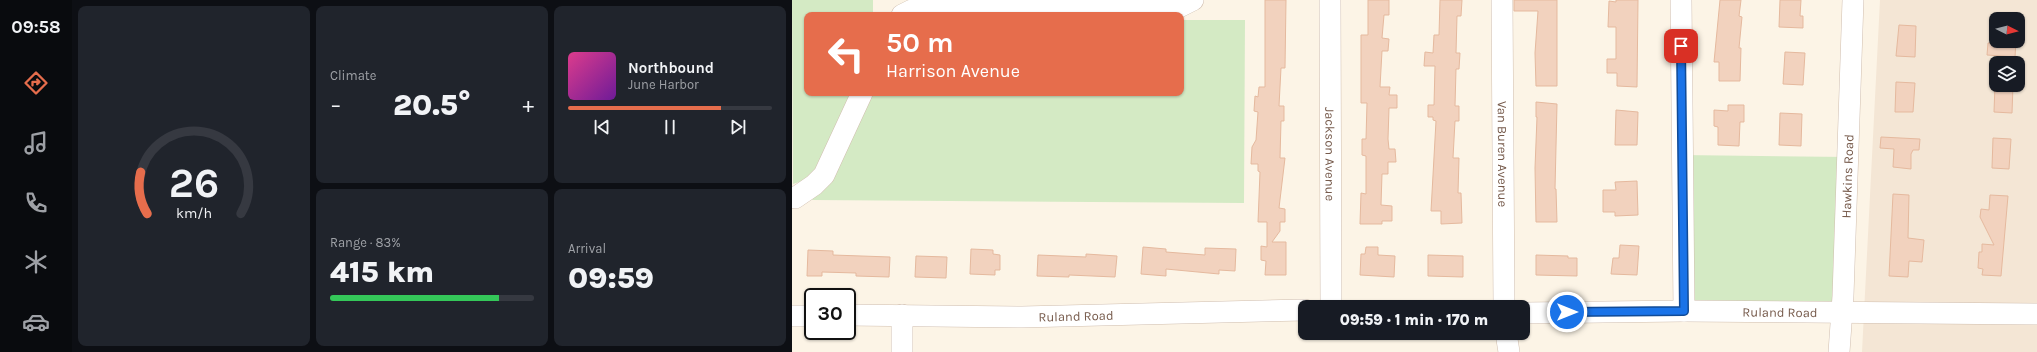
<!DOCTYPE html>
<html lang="en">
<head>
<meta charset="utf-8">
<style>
	body { margin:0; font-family:Karla,sans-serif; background:#20242c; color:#f1f3f6; height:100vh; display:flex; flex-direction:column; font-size:15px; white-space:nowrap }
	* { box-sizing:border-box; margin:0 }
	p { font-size:13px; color:#9ea1a6 }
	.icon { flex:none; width:22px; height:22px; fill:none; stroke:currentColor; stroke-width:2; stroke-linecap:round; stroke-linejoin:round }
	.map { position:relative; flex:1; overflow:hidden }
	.details { display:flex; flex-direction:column; gap:6px; padding:6px; background:#0d0f14; width:720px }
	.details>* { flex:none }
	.hud { position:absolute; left:12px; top:12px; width:380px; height:84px; border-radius:8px; box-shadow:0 1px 3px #0004; background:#e66d4c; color:#fff; overflow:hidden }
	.needle { width:26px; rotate:96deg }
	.buttons { position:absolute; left:1197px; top:12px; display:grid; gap:8px }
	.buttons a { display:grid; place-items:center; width:36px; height:36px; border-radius:8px; background:#171b24; box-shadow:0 1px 3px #0004; font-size:20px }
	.speed { position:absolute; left:12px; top:288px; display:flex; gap:8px; font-size:20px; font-weight:700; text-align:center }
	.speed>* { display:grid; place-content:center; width:52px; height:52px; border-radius:50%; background:#171b24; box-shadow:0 1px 3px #0004; line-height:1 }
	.speed .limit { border:2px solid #111; border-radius:6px; background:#fff; color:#111 }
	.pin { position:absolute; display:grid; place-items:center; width:34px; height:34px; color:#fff; margin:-17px; border-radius:8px; box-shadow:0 2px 6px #0006 }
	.me { position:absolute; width:44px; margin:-22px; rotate:90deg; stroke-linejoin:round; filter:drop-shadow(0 0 3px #0008) }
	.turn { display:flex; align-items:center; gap:14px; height:84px; padding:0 16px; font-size:18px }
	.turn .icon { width:52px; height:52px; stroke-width:2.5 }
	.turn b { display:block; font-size:28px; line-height:34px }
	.big { font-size:30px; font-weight:800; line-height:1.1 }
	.details .tile { flex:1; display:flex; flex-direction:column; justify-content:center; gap:6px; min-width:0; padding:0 14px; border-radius:8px; background:#20242c }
	.details .dial { align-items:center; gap:0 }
	.dial svg { height:104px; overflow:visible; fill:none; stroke:#363941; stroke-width:7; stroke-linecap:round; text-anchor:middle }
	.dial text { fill:#f1f3f6; stroke:none }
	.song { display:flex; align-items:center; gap:12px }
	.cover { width:48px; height:48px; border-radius:6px; background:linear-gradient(135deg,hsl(330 70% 55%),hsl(280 70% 35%)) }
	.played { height:4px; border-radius:2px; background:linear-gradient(90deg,#e66d4c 75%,#363941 75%) }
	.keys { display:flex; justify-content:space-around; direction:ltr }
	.heat { display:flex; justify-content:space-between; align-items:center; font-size:22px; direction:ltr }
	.charge { height:6px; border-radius:3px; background:linear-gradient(90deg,#34c759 83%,#363941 0) }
	.details .tiles { flex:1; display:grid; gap:6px; grid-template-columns:repeat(3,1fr) }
	.tile:first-child { grid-row:span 2 }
	.trip { position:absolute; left:506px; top:300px; width:232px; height:40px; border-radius:8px; background:#171b24; box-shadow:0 1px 3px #0004; font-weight:800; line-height:40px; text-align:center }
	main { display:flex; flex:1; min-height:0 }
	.tab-bar { display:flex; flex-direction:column; width:72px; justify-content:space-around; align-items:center; background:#090b0e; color:#9ea1a6 }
	.tab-bar .icon { width:28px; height:28px }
	.tab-bar .selected { color:#e66d4c }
	.tab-bar b { font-size:18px; color:#f1f3f6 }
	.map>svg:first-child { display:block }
	.residential { fill:#f4e6d5; fill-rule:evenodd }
	.green { fill:#d4eac4 }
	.building { fill:#f2d2be; stroke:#e5b99e }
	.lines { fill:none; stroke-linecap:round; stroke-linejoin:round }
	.minor-casing { stroke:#d0beaf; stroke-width:22 }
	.minor { stroke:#fff; stroke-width:21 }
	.route-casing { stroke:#114b97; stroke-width:10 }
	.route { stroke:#1a73e8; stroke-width:7 }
	.labels { text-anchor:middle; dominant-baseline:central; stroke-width:3; stroke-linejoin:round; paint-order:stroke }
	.street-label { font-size:13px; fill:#765a4b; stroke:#fff8ed }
</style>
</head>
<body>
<main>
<nav class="tab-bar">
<b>09:58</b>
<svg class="icon selected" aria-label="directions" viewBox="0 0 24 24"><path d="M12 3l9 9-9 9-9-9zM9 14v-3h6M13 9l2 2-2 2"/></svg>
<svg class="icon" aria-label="music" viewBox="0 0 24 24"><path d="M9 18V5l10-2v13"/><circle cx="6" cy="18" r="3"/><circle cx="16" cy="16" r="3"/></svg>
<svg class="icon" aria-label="phone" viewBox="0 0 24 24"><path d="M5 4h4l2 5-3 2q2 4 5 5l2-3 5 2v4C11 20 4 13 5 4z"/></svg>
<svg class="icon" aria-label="climate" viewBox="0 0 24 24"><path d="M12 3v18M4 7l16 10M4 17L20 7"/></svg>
<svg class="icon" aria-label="car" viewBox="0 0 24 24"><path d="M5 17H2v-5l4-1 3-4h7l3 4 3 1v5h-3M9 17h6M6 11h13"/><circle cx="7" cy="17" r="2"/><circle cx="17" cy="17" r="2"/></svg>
</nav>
<section class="details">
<div class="tiles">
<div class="tile dial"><svg viewBox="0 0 100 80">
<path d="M14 69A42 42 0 1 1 86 69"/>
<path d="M14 69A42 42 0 0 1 9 37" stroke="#e66d4c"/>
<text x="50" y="56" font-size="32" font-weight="700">26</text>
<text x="50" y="72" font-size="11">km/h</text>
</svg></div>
<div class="tile"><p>Climate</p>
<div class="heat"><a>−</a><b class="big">20.5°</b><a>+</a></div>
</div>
<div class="tile">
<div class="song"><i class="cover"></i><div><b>Northbound</b><p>June Harbor</p></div></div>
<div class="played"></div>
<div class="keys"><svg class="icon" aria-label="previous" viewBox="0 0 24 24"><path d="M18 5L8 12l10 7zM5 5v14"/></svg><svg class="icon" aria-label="pause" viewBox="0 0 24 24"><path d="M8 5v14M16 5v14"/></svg><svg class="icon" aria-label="next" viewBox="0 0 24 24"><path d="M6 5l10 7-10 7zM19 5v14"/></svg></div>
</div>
<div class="tile"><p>Range · 83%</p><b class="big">415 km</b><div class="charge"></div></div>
<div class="tile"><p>Arrival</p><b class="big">09:59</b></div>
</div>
</section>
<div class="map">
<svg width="1245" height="352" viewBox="0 0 1245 352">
	<rect width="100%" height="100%" fill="#fcf4e6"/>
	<path class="residential" d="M 1088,0 L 1245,0 L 1245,352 L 1070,352 ZM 1204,19 L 1226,19 L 1226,41 L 1204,41 ZM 1204,63 L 1226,63 L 1226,85 L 1204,85 Z"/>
	<path class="green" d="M 0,0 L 81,0 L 81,15 L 15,15 L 15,93 L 64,93 L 19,178 L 1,184 Z
		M 389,20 L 453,20 L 452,203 L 20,200 L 76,93 L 389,93 Z
		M 890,155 L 1056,157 L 1050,313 L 892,311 Z"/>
	<path class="building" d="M 473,0 L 494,0 L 493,68 L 489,68 L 487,106 L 492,106 L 492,121 L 489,121 L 488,158 L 493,158 L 487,208 L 493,209 L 493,222 L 488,222 L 488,231 L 480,242 L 494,242 L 494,275 L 473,275 L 474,261 L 469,260 L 469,246 L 475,247 L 475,222 L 466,222 L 468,172 L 466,171 L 466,164 L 459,164 L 460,147 L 464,140 L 466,112 L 462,111 L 463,96 L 466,97 L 467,87 L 473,87 Z
		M 576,0 L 597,0 L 597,15 L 592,15 L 590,38 L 597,39 L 596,51 L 590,51 L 588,87 L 598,87 L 597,95 L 605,95 L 605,108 L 597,108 L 596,139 L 597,149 L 603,149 L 604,162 L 596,162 L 596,174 L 590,174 L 589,205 L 600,206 L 600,221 L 590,221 L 590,224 L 568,224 L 569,193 L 574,194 L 574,156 L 570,155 L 570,139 L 574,139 L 575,103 L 569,103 L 569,35 L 576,35 Z
		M 648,0 L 670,0 L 669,16 L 665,16 L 664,53 L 668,53 L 667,69 L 664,69 L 663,106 L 667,106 L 667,121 L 663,121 L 661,158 L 667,158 L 666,193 L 669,193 L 670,223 L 649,224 L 649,211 L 639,211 L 644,121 L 641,120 L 641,117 L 636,117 L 636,105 L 642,105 L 643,66 L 632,66 L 633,52 L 641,53 L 642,35 L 647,35 Z
		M 722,0 L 765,0 L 765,86 L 744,86 L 743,53 L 746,11 L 722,11 Z
		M 824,0 L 846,0 L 845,87 L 825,86 L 825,73 L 815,73 L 815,59 L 824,59 L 824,27 L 816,27 L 817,1 L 824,2 Z
		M 928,0 L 949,0 L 947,16 L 950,17 L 947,48 L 949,48 L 948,81 L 927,81 L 927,62 L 922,62 Z
		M 988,0 L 1009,0 L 1008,16 L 1011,16 L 1011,28 L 987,27 Z
		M 1107,25 L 1124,26 L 1123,57 L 1104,56 Z
		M 1200,37 L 1204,37 L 1204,41 L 1224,41 L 1223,57 L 1195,55 L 1196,43 L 1199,43 Z
		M 993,52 L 1013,53 L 1011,85 L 991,84 Z
		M 1104,82 L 1123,83 L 1121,112 L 1103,112 Z
		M 1203,85 L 1221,85 L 1220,113 L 1202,112 Z
		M 744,102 L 765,104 L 763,189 L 764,189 L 765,222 L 744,222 L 743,168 L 745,117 L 744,117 Z
		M 936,105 L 952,105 L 952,122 L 948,122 L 947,146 L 926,145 L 926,127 L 922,126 L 922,110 L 936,111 Z
		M 824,110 L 846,112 L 845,145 L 823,145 Z
		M 988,113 L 1010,114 L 1009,146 L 987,145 Z
		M 1089,137 L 1128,139 L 1127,150 L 1121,150 L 1119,154 L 1119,169 L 1101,167 L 1102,149 L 1088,148 Z
		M 1201,138 L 1219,139 L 1217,169 L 1200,168 Z
		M 845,181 L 846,215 L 823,216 L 823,212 L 811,212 L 811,190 L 824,190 L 823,182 Z
		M 1101,194 L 1117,195 L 1116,238 L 1132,240 L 1130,262 L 1117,261 L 1116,277 L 1097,276 Z
		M 1198,195 L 1216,196 L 1209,276 L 1190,275 L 1191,269 L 1186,268 L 1187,252 L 1190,252 L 1190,244 L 1202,245 L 1188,217 L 1189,209 L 1197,210 Z
		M 828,245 L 847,246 L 845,275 L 819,274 L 821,258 L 827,258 Z
		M 351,247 L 374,249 L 374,252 L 413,255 L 413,248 L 444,249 L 443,271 L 427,270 L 427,274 L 374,269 L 374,276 L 349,274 Z
		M 574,247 L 586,247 L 586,255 L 603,256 L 602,277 L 568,275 L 569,254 L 573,254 Z
		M 179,249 L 201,250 L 201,254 L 208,255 L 208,270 L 203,270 L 203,275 L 178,274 Z
		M 16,250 L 41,251 L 41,255 L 98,257 L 97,277 L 64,276 L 64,273 L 30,272 L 30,276 L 15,276 Z
		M 294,254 L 325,256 L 323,277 L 277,275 L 277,277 L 245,276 L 246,255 L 294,257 Z
		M 636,255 L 671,256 L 671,277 L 636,276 Z
		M 744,255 L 776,256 L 776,258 L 785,258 L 785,276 L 744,275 Z
		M 124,256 L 155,257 L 154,278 L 123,277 Z"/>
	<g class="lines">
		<defs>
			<g id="minor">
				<path id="s1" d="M 538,0 L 539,307"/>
				<path id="s2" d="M 710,0 L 712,307"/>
				<path d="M 889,0 L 892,311"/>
				<path d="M 110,15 L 120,10 L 383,9 L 401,0"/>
				<path d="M 0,197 L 3,198 L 22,185 L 32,175 L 70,93"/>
				<path id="s3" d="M 731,313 L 892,311 L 1245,314"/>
				<path id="s4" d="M 55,315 L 230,317 L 513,310"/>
				<path d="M 110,315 L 110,352"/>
				<path d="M 0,316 L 21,316"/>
				<path d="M 714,333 L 717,352"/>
				<path id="s5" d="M 1047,352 L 1051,296 L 1061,0"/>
			</g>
		</defs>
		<use href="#minor" class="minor-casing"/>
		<use href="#minor" class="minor"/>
	</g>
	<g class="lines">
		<defs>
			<path id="route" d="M 775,312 L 892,311 L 889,46"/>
		</defs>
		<use href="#route" class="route-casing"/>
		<use href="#route" class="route"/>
	</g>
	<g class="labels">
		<g class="street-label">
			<text stroke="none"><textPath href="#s1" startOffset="154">Jackson Avenue</textPath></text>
			<text stroke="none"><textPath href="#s2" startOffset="154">Van Buren Avenue</textPath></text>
			<text stroke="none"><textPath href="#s5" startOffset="176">Hawkins Road</textPath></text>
			<text stroke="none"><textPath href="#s3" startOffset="257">Ruland Road</textPath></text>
			<text stroke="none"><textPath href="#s4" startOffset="229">Ruland Road</textPath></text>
		</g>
	</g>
</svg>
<div class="buttons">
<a><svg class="needle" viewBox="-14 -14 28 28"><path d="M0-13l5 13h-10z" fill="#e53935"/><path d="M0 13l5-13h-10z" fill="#9ea1a6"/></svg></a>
<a><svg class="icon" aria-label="layers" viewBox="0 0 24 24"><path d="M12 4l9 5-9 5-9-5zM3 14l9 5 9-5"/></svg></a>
</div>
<div class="speed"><div class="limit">30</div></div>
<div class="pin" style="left:889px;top:46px;background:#d93025"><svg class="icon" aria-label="arrive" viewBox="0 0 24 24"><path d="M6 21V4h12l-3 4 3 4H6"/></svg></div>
<svg class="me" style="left:775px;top:312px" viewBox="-20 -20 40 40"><circle r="17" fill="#1a73e8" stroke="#fff" stroke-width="3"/><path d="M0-11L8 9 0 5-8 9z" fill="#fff"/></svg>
<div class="trip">09:59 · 1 min · 170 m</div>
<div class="hud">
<div class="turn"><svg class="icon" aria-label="left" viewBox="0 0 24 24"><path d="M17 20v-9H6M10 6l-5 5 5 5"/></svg><div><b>50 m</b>Harrison Avenue</div></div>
</div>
</div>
</main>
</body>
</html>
